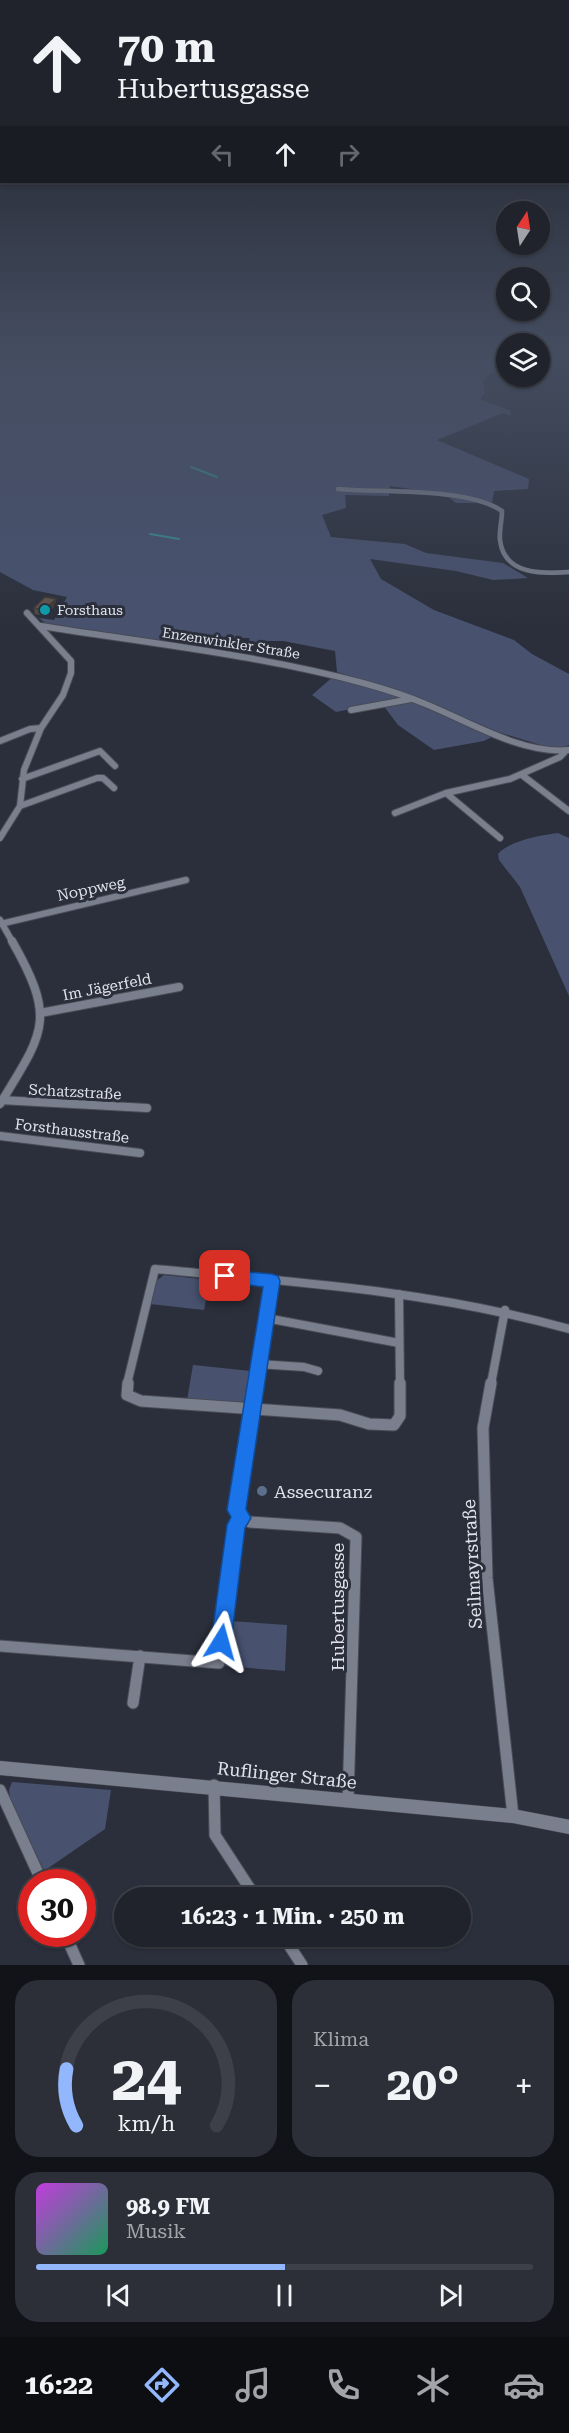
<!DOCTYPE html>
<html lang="de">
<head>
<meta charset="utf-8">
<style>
	body { margin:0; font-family:"Roboto Serif",serif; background:#2d2f38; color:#f1f3f6; height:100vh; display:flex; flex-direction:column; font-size:22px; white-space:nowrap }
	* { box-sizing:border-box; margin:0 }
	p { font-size:20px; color:#a2a4a9 }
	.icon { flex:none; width:33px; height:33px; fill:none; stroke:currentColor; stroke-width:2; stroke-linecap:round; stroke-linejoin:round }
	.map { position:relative; height:1965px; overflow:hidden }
	.panel { display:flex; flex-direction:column; gap:15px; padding:15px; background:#121318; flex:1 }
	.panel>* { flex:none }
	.banner { position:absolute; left:0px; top:0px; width:570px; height:183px; box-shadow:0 2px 4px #0004,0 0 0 2px #3d4048; background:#20232c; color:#f1f3f6; overflow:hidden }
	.needle { width:39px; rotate:12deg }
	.tools { position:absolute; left:496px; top:201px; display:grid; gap:12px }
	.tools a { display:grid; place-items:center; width:54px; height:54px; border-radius:50%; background:#20232c; box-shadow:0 2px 4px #0004,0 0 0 2px #3d4048; font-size:30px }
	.speed { position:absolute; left:18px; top:1869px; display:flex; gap:12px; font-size:30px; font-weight:700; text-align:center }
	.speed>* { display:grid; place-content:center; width:78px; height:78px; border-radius:50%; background:#20232c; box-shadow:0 2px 4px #0004,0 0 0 2px #3d4048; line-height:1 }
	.speed .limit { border:9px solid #d22; background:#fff; color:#111 }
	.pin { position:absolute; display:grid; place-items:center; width:51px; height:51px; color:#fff; margin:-26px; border-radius:12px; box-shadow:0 3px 9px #0006 }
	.me { position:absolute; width:66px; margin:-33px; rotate:8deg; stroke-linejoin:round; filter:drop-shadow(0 0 4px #0008) }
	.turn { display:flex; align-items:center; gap:21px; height:126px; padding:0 18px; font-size:27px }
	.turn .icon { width:78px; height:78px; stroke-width:2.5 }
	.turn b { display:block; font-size:42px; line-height:51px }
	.lanes { display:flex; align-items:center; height:57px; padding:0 18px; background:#0003; justify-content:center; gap:30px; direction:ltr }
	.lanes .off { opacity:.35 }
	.big { font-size:45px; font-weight:700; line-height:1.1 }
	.panel .card { flex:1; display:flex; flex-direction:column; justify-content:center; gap:9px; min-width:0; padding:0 21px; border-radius:24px; background:#2d2f38 }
	.panel .dial { align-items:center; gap:0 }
	.dial svg { height:156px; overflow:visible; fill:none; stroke:#3d4048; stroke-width:7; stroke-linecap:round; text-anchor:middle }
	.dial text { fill:#f1f3f6; stroke:none }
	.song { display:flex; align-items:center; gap:18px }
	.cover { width:72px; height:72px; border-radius:9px; background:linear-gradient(135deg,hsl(290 70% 55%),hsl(150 70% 35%)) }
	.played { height:6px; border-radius:3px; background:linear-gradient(90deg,#92b7fd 50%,#3d4048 50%) }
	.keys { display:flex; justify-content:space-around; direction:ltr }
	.heat { display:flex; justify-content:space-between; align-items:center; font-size:33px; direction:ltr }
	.panel .tiles { flex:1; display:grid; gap:15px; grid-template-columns:1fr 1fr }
	.card:last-child { grid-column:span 2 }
	.trip { position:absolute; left:114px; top:1887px; width:357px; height:60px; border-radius:30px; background:#20232c; box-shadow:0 2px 4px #0004,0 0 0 2px #3d4048; font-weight:700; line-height:60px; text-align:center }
	.menu { display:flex; height:96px; justify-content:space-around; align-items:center; background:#0d0e12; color:#a2a4a9 }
	.menu .icon { width:42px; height:42px }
	.menu .current { color:#92b7fd }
	.menu b { font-size:27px; color:#f1f3f6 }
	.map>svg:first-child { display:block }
	.green { fill:#48526f }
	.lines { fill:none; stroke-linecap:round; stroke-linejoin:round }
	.stream { stroke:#399092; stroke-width:2 }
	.minor-far3-casing { stroke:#484c56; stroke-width:5 }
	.minor-far2-casing { stroke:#484c56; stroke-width:8 }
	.minor-far1-casing { stroke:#484c56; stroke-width:10 }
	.minor-casing { stroke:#484c56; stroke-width:13 }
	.tertiary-casing { stroke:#484c56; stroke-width:15 }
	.minor-far3 { stroke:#7a7f8d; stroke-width:4.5 }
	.minor-far2 { stroke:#7a7f8d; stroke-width:6 }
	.minor-far1 { stroke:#7a7f8d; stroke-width:8 }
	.minor { stroke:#7a7f8d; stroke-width:11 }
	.tertiary { stroke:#7a7f8d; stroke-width:14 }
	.wall { fill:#534740 }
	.shaded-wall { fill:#433a34 }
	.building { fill:#60534b; stroke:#433a34; stroke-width:1.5 }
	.route { fill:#1a73e8; stroke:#114b97; stroke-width:1.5 }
	.culture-dot { fill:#0f9aa8; stroke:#2b2f3b; stroke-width:2 }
	.service-dot { fill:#5c6f8a; stroke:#2b2f3b; stroke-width:2 }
	.labels { text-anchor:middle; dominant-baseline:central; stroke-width:6; stroke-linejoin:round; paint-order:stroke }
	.far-poi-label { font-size:14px; fill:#e0e2ea; stroke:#2b2f3b; text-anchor:start }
	.far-street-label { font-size:14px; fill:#e0e2ea; stroke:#2b2f3b }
	.street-label { font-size:15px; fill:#e0e2ea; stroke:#2b2f3b }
	.near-poi-label { font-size:18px; fill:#e0e2ea; stroke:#2b2f3b; text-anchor:start }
	.near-street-label { font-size:18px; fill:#e0e2ea; stroke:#2b2f3b }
</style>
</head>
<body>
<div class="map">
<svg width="569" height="1965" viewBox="0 0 569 1965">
	<rect width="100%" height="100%" fill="#2b2f3b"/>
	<path class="green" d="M 0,352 L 507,352 L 507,370 L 493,372 L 483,381 L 485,393 L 480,399 L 511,411 L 510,416 L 503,413 L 437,440 L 529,479 L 528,489 L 494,491 L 492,503 L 456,503 L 445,494 L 390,486 L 389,496 L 345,495 L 346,508 L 322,515 L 331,537 L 405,544 L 426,553 L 503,563 L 528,578 L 493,580 L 456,571 L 370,559 L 381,579 L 434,610 L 514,640 L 532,654 L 569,674 L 569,745 L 557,750 L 498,732 L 416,697 L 337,672 L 335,651 L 283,641 L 260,641 L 254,649 L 245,648 L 250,638 L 194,638 L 188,645 L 45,623 L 39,618 L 54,620 L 67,597 L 33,590 L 0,572 Z
		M 335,675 L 406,698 L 336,712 L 312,695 Z
		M 413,700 L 496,735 L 484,741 L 434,750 L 398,725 L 383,705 Z
		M 558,833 L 569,838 L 569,996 L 520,887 L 499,860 L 498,854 C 509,841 541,835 558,833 Z
		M 164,1275 L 210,1280 L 204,1310 L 150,1304 L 156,1281 Z
		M 193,1365 L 251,1371 L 245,1400 L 241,1403 L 187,1400 Z
		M 230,1621 L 287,1625 L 285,1671 L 225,1666 Z
		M 12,1782 L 111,1790 L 105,1829 L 44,1871 L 10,1798 L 9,1790 Z"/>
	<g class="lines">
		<path class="stream" d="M 191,467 L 217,477
			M 150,534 L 179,539"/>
		<defs>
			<path id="minor-far3" d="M 338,489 C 381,493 468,487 502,511 C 502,521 499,530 500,540 C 504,575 542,574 569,572"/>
			<path id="minor-far2" d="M 41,626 C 149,643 258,655 363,683 C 385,689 407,696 428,705 C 469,722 524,755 569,750
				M 351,710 L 411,699
				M 0,741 L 30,729 L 41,728
				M 522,775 L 569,811
				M 22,779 L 100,751 L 115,766
				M 20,806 L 97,778 L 103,778 L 114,788
				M 395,813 L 446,793
				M 0,838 L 20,806 L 24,770 L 41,728 L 63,695 L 71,673 L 71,661 L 27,613
				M 500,838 L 446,793 L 510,779 L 560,757 L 566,751
				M 0,920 L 13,943
				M 0,924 L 186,880"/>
			<path id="minor-far1" d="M 40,1013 L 179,987
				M 0,1100 L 147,1108
				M 0,1104 C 44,1032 57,1020 12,941
				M 0,1136 L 140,1153
				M 399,1294 L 400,1384
				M 266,1318 L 399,1343
				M 258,1364 L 304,1367 L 318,1371
				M 127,1384 L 155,1269 C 295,1282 433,1291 569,1329
				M 256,1384 L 272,1281
				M 491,1384 L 505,1310"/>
			<path id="minor" d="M 128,1383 L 127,1395 L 141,1401 L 340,1415 L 369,1424 L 394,1425 L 400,1416 L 400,1383
				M 256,1383 L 237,1510 L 241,1518 L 250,1522 L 340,1528 L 356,1537 L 348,1799
				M 491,1383 L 483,1428 L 487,1578 L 513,1816
				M 0,1646 L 219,1663 L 236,1525 L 241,1518
				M 133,1703 L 140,1656
				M 214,1785 L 215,1835 L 256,1898
				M 0,1790 L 42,1882
				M 65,1934 L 79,1965
				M 283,1936 L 302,1965"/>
			<path id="tertiary" d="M 0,1768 L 513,1816 L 569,1827"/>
		</defs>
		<use href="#minor-far3" class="minor-far3-casing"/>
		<use href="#minor-far2" class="minor-far2-casing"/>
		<use href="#minor-far1" class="minor-far1-casing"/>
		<use href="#minor" class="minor-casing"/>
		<use href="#tertiary" class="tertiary-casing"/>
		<use href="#minor-far3" class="minor-far3"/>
		<use href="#minor-far2" class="minor-far2"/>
		<use href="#minor-far1" class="minor-far1"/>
		<use href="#minor" class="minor"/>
		<use href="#tertiary" class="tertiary"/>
	</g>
	<path class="wall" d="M 56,599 L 56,605 L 44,616 L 35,614 L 34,608 Z"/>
	<path class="shaded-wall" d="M 56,599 L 56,605 L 44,616 L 44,610 Z"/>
	<path class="building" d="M 45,597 L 56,599 L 44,610 L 34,608 Z"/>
	<linearGradient id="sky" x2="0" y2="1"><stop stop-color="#181a20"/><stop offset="0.56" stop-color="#444d60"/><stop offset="1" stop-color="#444d60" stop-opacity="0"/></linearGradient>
	<rect width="569" height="627" fill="url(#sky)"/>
	<path class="route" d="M 225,1270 L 272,1274 L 278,1276 L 280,1281 L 246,1509 L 251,1518 L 245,1528 L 231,1642 L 228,1649 L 221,1652 L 214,1649 L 211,1642 L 227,1525 L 231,1517 L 227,1510 L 263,1287 L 219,1281 L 217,1276 L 219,1272 Z"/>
	<circle class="culture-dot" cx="45" cy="610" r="6"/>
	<circle class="service-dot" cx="262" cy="1491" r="6"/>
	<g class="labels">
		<g class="far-poi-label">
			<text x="57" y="610">Forsthaus</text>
		</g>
		<g class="far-street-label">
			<text transform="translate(231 643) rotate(9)">Enzenwinkler Straße</text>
		</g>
		<g class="street-label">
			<text transform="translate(91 889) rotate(-12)">Noppweg</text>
			<text transform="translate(107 987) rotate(-11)">Im Jägerfeld</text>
			<text transform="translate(75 1092) rotate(3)">Schatzstraße</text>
			<text transform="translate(72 1131) rotate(7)">Forsthausstraße</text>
		</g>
		<g class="near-poi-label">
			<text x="274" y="1491">Assecuranz</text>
		</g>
		<g class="near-street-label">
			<text transform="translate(472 1564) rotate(-93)">Seilmayrstraße</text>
			<text transform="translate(337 1607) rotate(-90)">Hubertusgasse</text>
			<text transform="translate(287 1775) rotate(6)">Ruflinger Straße</text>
		</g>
	</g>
</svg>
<div class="tools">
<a><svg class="needle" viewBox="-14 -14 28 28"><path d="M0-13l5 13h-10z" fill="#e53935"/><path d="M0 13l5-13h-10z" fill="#a2a4a9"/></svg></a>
<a><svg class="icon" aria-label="search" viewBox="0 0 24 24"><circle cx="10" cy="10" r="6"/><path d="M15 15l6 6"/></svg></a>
<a><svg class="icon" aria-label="layers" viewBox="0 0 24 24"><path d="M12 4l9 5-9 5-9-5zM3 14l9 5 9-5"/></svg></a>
</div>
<div class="speed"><div class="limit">30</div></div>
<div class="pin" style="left:225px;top:1276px;background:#d93025"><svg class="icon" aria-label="arrive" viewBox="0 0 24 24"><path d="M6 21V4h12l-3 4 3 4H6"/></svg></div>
<svg class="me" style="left:221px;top:1642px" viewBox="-20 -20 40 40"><path d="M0-17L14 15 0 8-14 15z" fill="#1a73e8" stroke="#fff" stroke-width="4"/></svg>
<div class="trip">16:23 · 1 Min. · 250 m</div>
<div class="banner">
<div class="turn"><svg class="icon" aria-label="ahead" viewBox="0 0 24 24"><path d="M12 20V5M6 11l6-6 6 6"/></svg><div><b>70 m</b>Hubertusgasse</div></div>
<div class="lanes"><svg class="icon off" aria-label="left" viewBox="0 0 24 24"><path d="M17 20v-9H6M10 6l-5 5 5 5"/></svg><svg class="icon" aria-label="ahead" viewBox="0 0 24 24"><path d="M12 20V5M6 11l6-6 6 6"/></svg><svg class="icon off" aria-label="right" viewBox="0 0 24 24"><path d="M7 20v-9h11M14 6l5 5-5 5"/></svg></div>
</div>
</div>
<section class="panel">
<div class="tiles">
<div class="card dial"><svg viewBox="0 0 100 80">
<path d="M14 69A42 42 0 1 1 86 69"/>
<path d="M14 69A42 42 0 0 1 9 40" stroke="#92b7fd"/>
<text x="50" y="56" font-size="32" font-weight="700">24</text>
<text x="50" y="72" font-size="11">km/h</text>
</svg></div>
<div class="card"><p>Klima</p>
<div class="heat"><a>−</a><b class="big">20°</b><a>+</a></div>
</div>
<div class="card">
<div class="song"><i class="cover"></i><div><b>98.9 FM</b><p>Musik</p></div></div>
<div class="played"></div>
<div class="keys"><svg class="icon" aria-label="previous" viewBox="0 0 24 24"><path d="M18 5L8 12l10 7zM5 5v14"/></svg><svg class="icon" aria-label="pause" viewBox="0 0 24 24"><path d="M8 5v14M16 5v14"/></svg><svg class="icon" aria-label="next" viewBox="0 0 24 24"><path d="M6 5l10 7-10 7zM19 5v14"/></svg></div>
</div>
</div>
</section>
<nav class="menu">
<b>16:22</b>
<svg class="icon current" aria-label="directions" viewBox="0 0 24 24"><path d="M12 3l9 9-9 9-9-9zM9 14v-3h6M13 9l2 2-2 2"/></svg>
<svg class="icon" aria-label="music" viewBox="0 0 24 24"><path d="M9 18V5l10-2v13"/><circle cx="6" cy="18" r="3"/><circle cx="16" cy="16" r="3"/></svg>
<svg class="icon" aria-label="phone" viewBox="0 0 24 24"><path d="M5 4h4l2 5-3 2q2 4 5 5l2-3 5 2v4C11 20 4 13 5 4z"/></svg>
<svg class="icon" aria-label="climate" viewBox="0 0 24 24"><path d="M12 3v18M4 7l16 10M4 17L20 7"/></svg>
<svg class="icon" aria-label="car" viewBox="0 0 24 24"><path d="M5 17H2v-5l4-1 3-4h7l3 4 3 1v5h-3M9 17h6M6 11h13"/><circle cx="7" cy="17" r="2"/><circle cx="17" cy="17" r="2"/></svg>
</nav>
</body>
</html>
